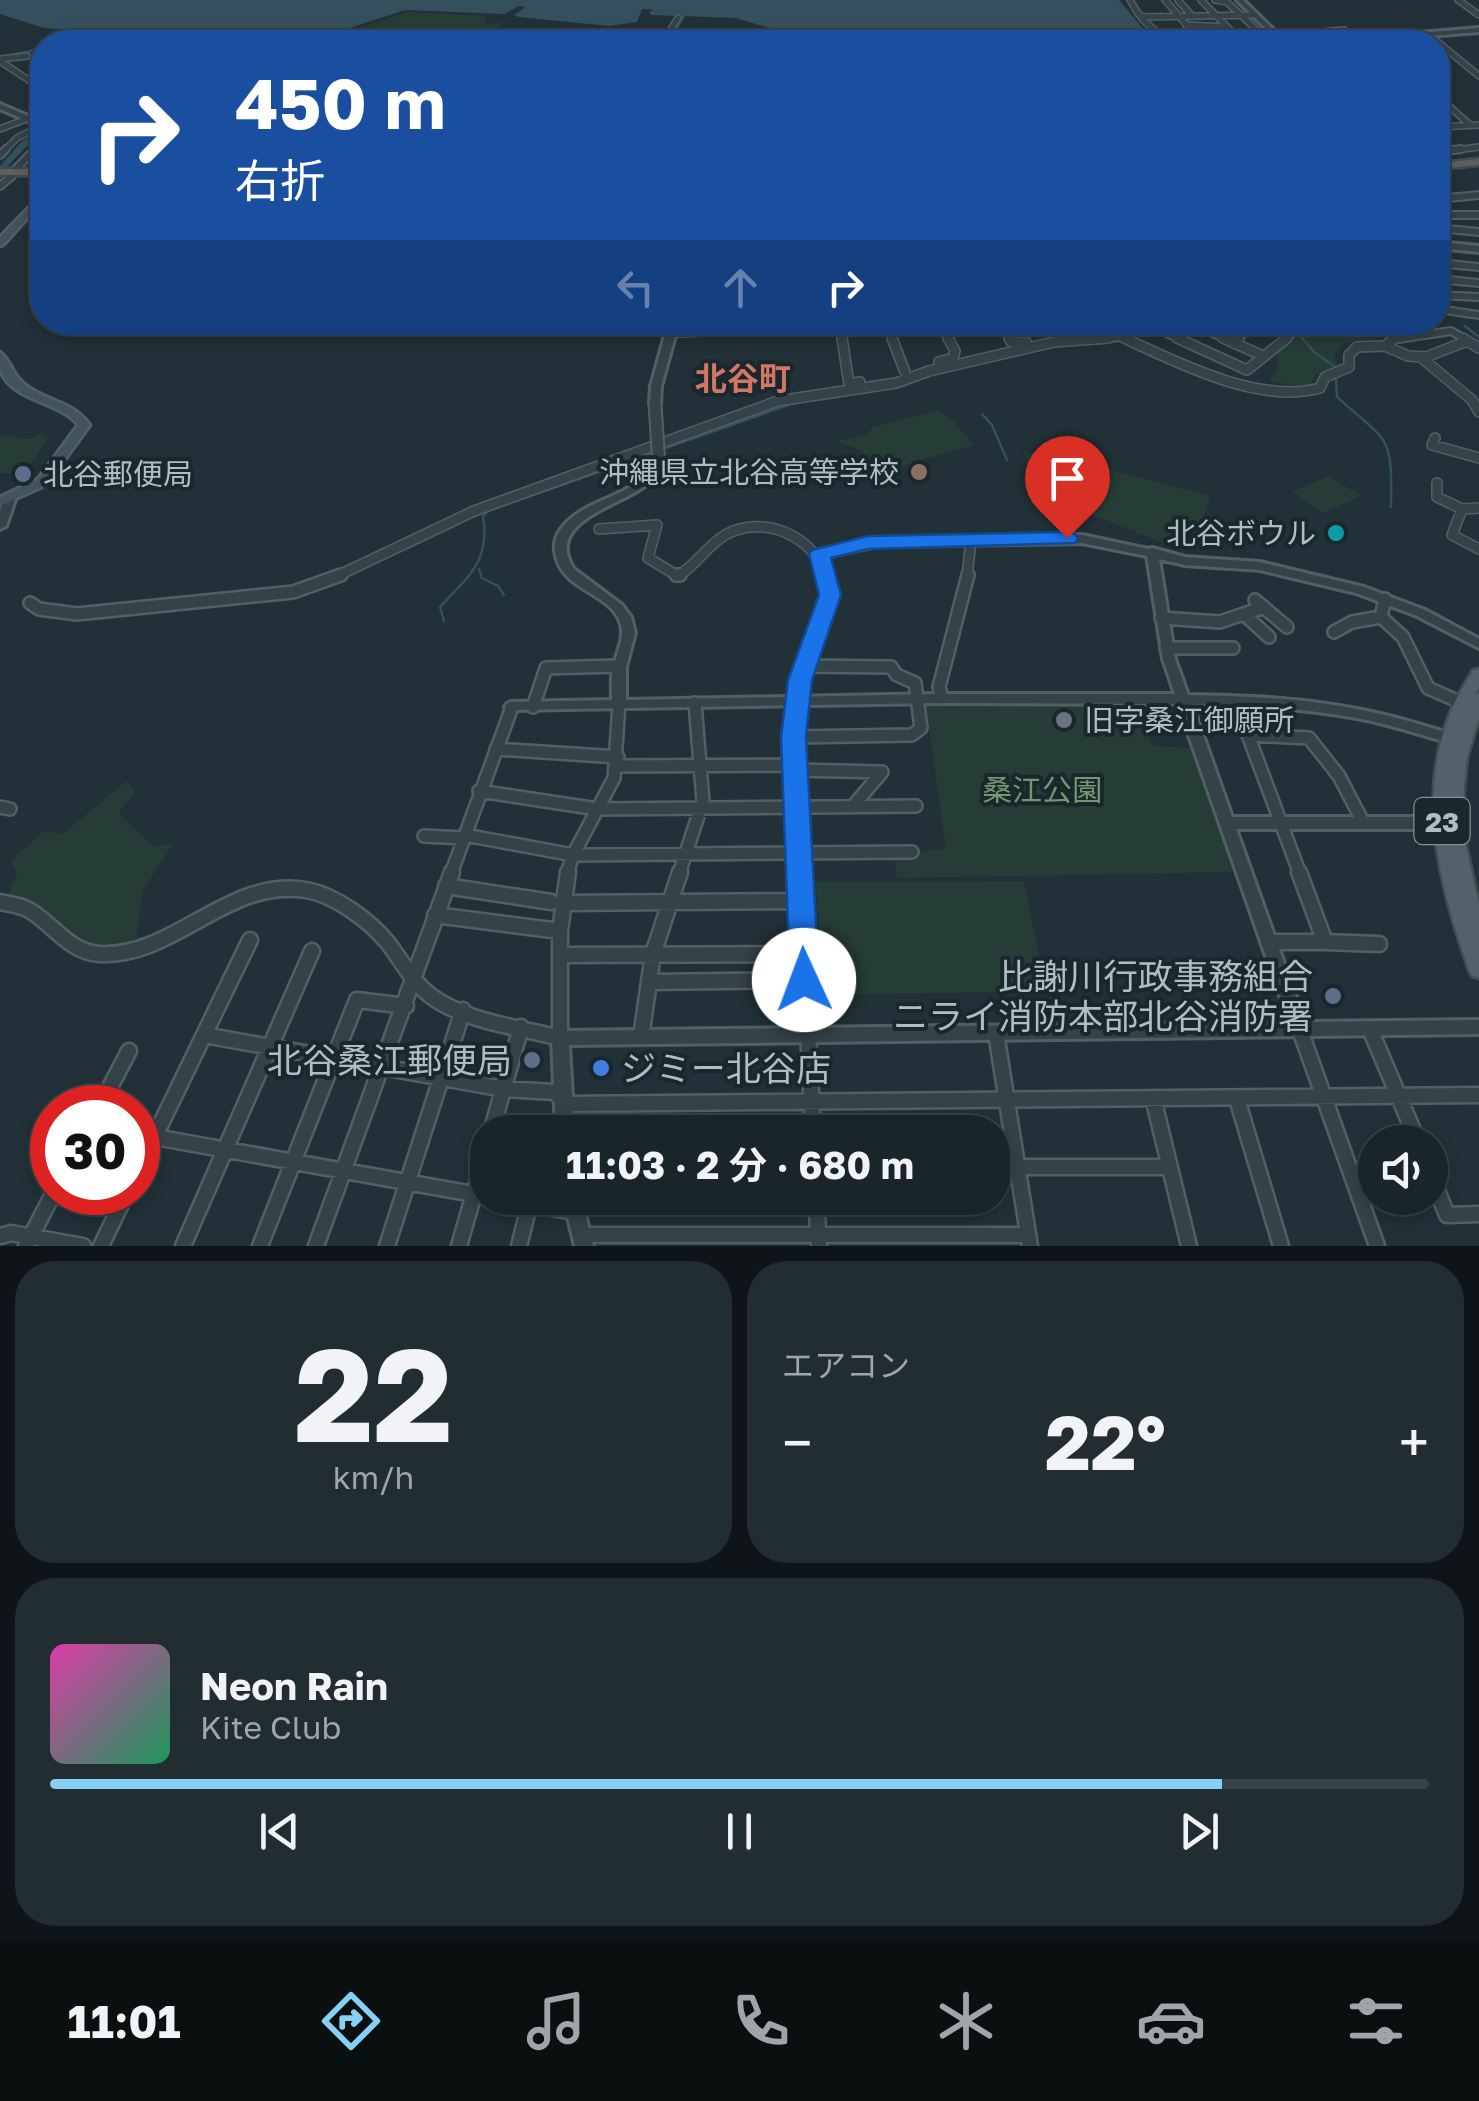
<!DOCTYPE html>
<html lang="ja">
<head>
<meta charset="utf-8">
<style>
	body { margin:0; font-family:"Golos Text","Noto Sans JP",sans-serif; background:#222d31; color:#f1f3f6; height:100vh; display:flex; flex-direction:column; font-size:38px; white-space:nowrap }
	* { box-sizing:border-box; margin:0 }
	p { font-size:32px; color:#9fa5a8 }
	.icon { flex:none; width:55px; height:55px; fill:none; stroke:currentColor; stroke-width:2; stroke-linecap:round; stroke-linejoin:round }
	.map { position:relative; height:1246px; overflow:hidden }
	.drawer { display:flex; flex-direction:column; gap:15px; padding:15px; background:#0e1417; flex:1 }
	.drawer>* { flex:none }
	.banner { position:absolute; left:30px; top:30px; width:1420px; height:305px; border-radius:40px; box-shadow:0 5px 15px #0003,0 0 0 2px #374246; background:#1a4fa0; color:#fff; overflow:hidden }
	.tools { position:absolute; left:1358px; top:1125px; display:grid; gap:20px }
	.tools a { display:grid; place-items:center; width:90px; height:90px; border-radius:50%; background:#192529; box-shadow:0 5px 15px #0003,0 0 0 2px #374246; font-size:50px }
	.speed { position:absolute; left:30px; top:1085px; display:flex; gap:20px; font-size:50px; font-weight:700; text-align:center }
	.speed>* { display:grid; place-content:center; width:130px; height:130px; border-radius:50%; background:#192529; box-shadow:0 5px 15px #0003,0 0 0 2px #374246; line-height:1 }
	.speed .limit { border:15px solid #d22; background:#fff; color:#111 }
	.pin { position:absolute; display:grid; place-items:center; width:85px; height:85px; color:#fff; margin:-102px -42px; border-radius:50% 50% 50% 0; rotate:-45deg; box-shadow:0 0 10px #0007 }
	.pin .icon { rotate:45deg }
	.me { position:absolute; width:110px; margin:-55px; rotate:358deg; stroke-linejoin:round; filter:drop-shadow(0 0 8px #0008) }
	.turn { display:flex; align-items:center; gap:35px; height:210px; padding:0 40px; font-size:45px }
	.turn .icon { width:130px; height:130px; stroke-width:2.5 }
	.turn b { display:block; font-size:70px; line-height:85px }
	.lanes { display:flex; align-items:center; height:95px; padding:0 40px; background:#0003; justify-content:center; gap:50px; direction:ltr }
	.lanes .off { opacity:.35 }
	.big { font-size:75px; font-weight:700; line-height:1.1 }
	.drawer .card { flex:1; display:flex; flex-direction:column; justify-content:center; gap:15px; min-width:0; padding:0 35px; border-radius:40px; background:#222d31 }
	.drawer .dial { align-items:center; gap:0 }
	.dial b { font-size:130px; line-height:1 }
	.song { display:flex; align-items:center; gap:30px }
	.cover { width:120px; height:120px; border-radius:15px; background:linear-gradient(135deg,hsl(320 70% 55%),hsl(150 70% 35%)) }
	.played { height:10px; border-radius:5px; background:linear-gradient(90deg,#85d0f4 85%,#374246 85%) }
	.keys { display:flex; justify-content:space-around; direction:ltr }
	.heat { display:flex; justify-content:space-between; align-items:center; font-size:55px; direction:ltr }
	.drawer .tiles { flex:1; display:grid; gap:15px; grid-template-columns:1fr 1fr }
	.card:last-child { grid-column:span 2 }
	.trip { position:absolute; left:470px; top:1115px; width:540px; height:100px; border-radius:40px; background:#192529; box-shadow:0 5px 15px #0003,0 0 0 2px #374246; font-weight:700; line-height:100px; text-align:center }
	.tabs { display:flex; height:160px; justify-content:space-around; align-items:center; background:#0a0f10; color:#9fa5a8 }
	.tabs .icon { width:70px; height:70px }
	.tabs .selected { color:#85d0f4 }
	.tabs b { font-size:45px; color:#f1f3f6 }
	.map>svg:first-child { display:block }
	.green { fill:#263d37 }
	.water { fill:#33505c }
	.lines { fill:none; stroke-linecap:round; stroke-linejoin:round }
	.stream { stroke:#33505c; stroke-width:2.5 }
	.river { fill:#33505c; fill-rule:evenodd }
	.minor-far4-casing { stroke:#526066; stroke-width:8 }
	.minor-far3-casing { stroke:#526066; stroke-width:10 }
	.minor-far2-casing { stroke:#526066; stroke-width:12 }
	.minor-far1-casing { stroke:#526066; stroke-width:16 }
	.minor-casing { stroke:#526066; stroke-width:19 }
	.tertiary-casing { stroke:#526066; stroke-width:6 }
	.secondary-casing { stroke:#526066; stroke-width:5 }
	.primary-casing { stroke:#414e54; stroke-width:5 }
	.trunk-casing { stroke:#3f4d53; stroke-width:5 }
	.minor-far4 { stroke:#354248; stroke-width:5 }
	.minor-far3 { stroke:#354248; stroke-width:6 }
	.minor-far2 { stroke:#354248; stroke-width:9 }
	.minor-far1 { stroke:#354248; stroke-width:11 }
	.minor { stroke:#354248; stroke-width:14 }
	.tertiary { fill:#354248; fill-rule:evenodd }
	.secondary { fill:#43535b; fill-rule:evenodd }
	.primary { fill:#536268; fill-rule:evenodd }
	.trunk { fill:#605e5d; fill-rule:evenodd }
	.tertiary-bridge-casing { stroke:#526066; stroke-width:15; stroke-linecap:butt }
	.tertiary-bridge { stroke:#354248; stroke-width:11 }
	.route { fill:#1a73e8; stroke:#114b97; stroke-width:2.5 }
	.education-dot { fill:#8d6e63; stroke:#1a272c; stroke-width:4 }
	.service-dot { fill:#5c6f8a; stroke:#1a272c; stroke-width:4 }
	.culture-dot { fill:#0f9aa8; stroke:#1a272c; stroke-width:4 }
	.worship-dot { fill:#6b7280; stroke:#1a272c; stroke-width:4 }
	.shop-dot { fill:#3f7fe0; stroke:#1a272c; stroke-width:4 }
	.labels { text-anchor:middle; dominant-baseline:central; stroke-width:8; stroke-linejoin:round; paint-order:stroke }
	.shield { fill:#1a272c; stroke:#829096; stroke-width:2.5 }
	.shield-label { font-size:28px; font-weight:bold; fill:#afbdc4 }
	.poi-label { font-size:30px; fill:#afbdc4; stroke:#1a272c; text-anchor:end }
	.park-label { font-size:30px; fill:#71996f; stroke:#1a272c }
	.far-district-label { font-size:32px; font-weight:bold; fill:#d27767; stroke:#1a272c }
	.near-poi-label { font-size:35px; fill:#afbdc4; stroke:#1a272c; text-anchor:end }
</style>
</head>
<body>
<div class="map">
<svg width="1479" height="1246" viewBox="0 0 1479 1246">
	<rect width="100%" height="100%" fill="#213137"/>
	<path class="green" d="M 408,12 L 485,16 L 489,30 L 488,24 L 502,21 L 499,29 L 555,35 L 553,38 L 517,36 L 499,42 L 316,42 Z
		M 1302,323 L 1421,323 L 1418,329 L 1380,331 L 1373,341 L 1345,342 L 1334,354 L 1337,366 L 1316,375 L 1309,386 L 1300,388 L 1269,380 L 1276,371 L 1278,352 L 1297,337 L 1296,325 Z
		M 937,411 L 952,419 L 974,445 L 854,480 L 849,474 L 863,451 L 836,441 L 866,435 L 873,427 Z
		M 42,434 L 47,438 C 35,460 27,476 0,473 L 0,435 L 30,439 Z
		M 1024,451 C 1087,461 1147,481 1210,495 C 1204,526 1192,534 1164,543 L 1038,494 L 1026,469 Z
		M 1329,476 L 1361,496 L 1323,513 L 1292,492 Z
		M 1120,705 L 1144,727 L 1153,746 L 1194,748 L 1235,872 L 897,878 L 894,856 L 946,848 L 926,706 Z
		M 126,781 L 135,792 L 118,813 L 153,846 L 173,844 L 143,890 L 136,939 C 63,964 65,909 7,897 L 17,873 L 11,861 L 43,831 L 63,834 Z
		M 1024,881 L 1046,991 L 822,995 L 816,882 Z"/>
	<path class="water" d="M 0,0 L 1119,0 L 1154,42 L 940,42 L 938,40 L 953,34 L 947,30 L 926,37 L 806,39 L 736,18 L 651,15 L 649,12 L 654,10 L 642,9 L 637,22 L 609,26 L 519,17 L 514,15 L 526,7 L 519,6 L 504,14 L 405,10 L 307,42 L 51,42 L 80,31 L 44,28 L 0,14 Z"/>
	<g class="lines">
		<path class="stream" d="M 668,42 L 684,16
			M 11,55 L 36,50
			M 1465,326 L 1479,337
			M 1293,327 L 1314,352 L 1334,366
			M 1386,337 L 1421,332 L 1421,327
			M 1336,379 L 1337,397 C 1390,444 1392,434 1391,507
			M 898,387 L 937,373
			M 982,414 L 992,425 L 1007,460
			M 663,449 L 797,402
			M 479,569 L 482,578 L 498,586 L 504,595
			M 444,621 L 440,607 C 469,575 490,563 483,516 L 488,511 L 656,452"/>
		<path class="river" d="M 39,131 L 42,131 L 42,136 L 28,145 L 0,174 L 0,166 L 22,141 Z
			M 1438,310 L 1443,312 L 1443,316 L 1438,317 Z"/>
		<defs>
			<path id="minor-far4" d="M 1130,0 L 1139,15 L 1146,17 L 1142,19 L 1165,39
				M 1165,0 L 1198,38
				M 1178,0 L 1192,16
				M 1201,0 L 1238,38
				M 1215,0 L 1227,2 L 1263,36
				M 1458,0 L 1479,15
				M 1146,17 L 1255,15
				M 1186,25 L 1227,27
				M 1428,34 L 1479,76
				M 1167,38 L 1279,36 L 1344,30
				M 663,42 L 678,18
				M 699,42 L 718,35 L 749,42
				M 0,59 L 27,56
				M 0,61 L 42,89
				M 1438,96 L 1470,125
				M 27,119 L 42,113
				M 1438,127 L 1479,125
				M 0,129 L 26,119
				M 3,152 L 17,138 L 42,125
				M 33,152 L 42,142
				M 1441,152 L 1479,147"/>
			<path id="minor-far3" d="M 1438,152 L 1461,149
				M 0,155 L 6,149
				M 13,172 L 35,149
				M 0,186 L 12,176
				M 1438,199 L 1479,195
				M 1438,215 L 1479,215
				M 1438,228 L 1479,232
				M 1438,263 L 1479,267
				M 1438,279 L 1479,283
				M 1438,295 L 1479,297
				M 1438,309 L 1479,315
				M 661,322 L 662,329 L 672,333
				M 1001,322 L 1010,340
				M 1187,322 L 1228,340
				M 888,327 L 893,340
				M 1153,327 L 1182,340
				M 840,328 L 842,340
				M 1107,330 L 1181,322
				M 950,340 L 942,325 L 974,322
				M 1075,340 L 1122,337 L 1129,340
				M 1238,340 L 1251,322
				M 1284,340 L 1293,333 L 1288,322
				M 1392,340 L 1451,331 L 1467,340"/>
			<path id="minor-far2" d="M 842,338 L 849,384 L 860,382
				M 892,338 L 905,372
				M 1009,338 L 1011,342 L 1026,342
				M 1124,338 C 1178,363 1260,405 1320,388 L 1325,377 L 1349,367 L 1349,355 L 1357,347 L 1385,346
				M 1177,338 L 1247,370 L 1287,338
				M 1223,338 L 1263,356
				M 1395,338 L 1385,346 L 1408,356 L 1426,357 L 1467,341
				M 1462,338 L 1479,348
				M 1235,344 L 1239,338
				M 1423,359 L 1472,400 L 1479,412
				M 939,362 L 953,358 L 955,351 L 948,338
				M 1435,438 L 1432,445 L 1479,458
				M 1437,483 L 1437,497 L 1462,509
				M 1479,508 L 1462,509 L 1452,535 L 1479,549
				M 599,529 L 657,525 L 648,558 L 678,576 C 696,565 707,546 725,535 C 763,513 816,537 826,577
				M 335,577 L 474,511 L 778,401 L 896,383 L 929,371 L 1054,342 L 1109,338
				M 967,577 L 971,540"/>
			<path id="minor-far1" d="M 676,575 L 680,575
				M 1255,600 L 1287,627
				M 30,603 L 39,609 L 77,614 L 293,592 L 341,575
				M 1244,614 L 1269,637
				M 1381,617 L 1403,637 L 1428,688 L 1462,703
				M 1161,618 L 1220,622 L 1264,607
				M 1334,632 L 1352,622 L 1381,617 L 1385,599
				M 1166,648 L 1233,648
				M 942,698 L 939,687 L 968,575
				M 533,707 L 546,668 L 616,666
				M 794,737 L 912,735 L 921,728 L 915,683 L 897,675 L 891,667 L 804,666
				M 496,749 L 618,757
				M 617,766 L 795,765
				M 795,770 L 882,772
				M 479,791 L 597,809 L 916,806
				M 853,806 L 882,772
				M 0,807 L 10,809
				M 465,835 L 573,855 L 912,852
				M 424,836 L 463,838
				M 451,874 L 512,707
				M 567,874 L 573,855 L 614,778 L 619,704
				M 679,874 L 703,801 L 695,703
				M 801,874 C 798,812 792,749 799,687 C 804,648 835,614 825,575
				M 1300,874 L 1248,735 L 1309,738 L 1339,776 L 1363,822"/>
			<path id="minor" d="M 800,872 L 813,1132
				M 446,886 L 551,902
				M 0,902 C 10,904 20,905 29,910 C 53,924 69,952 99,954 C 174,958 228,877 306,890 C 335,895 369,920 388,943 C 402,961 412,982 431,996 C 466,1022 518,1027 560,1038 L 560,931 L 568,872
				M 563,903 L 802,901
				M 435,915 L 560,931
				M 1268,942 L 1325,942 L 1299,872
				M 1325,942 L 1379,944
				M 560,955 L 804,954
				M 649,982 L 805,980
				M 1370,1029 L 1418,1142
				M 1300,1030 L 1377,1246
				M 996,1033 L 1030,1246
				M 204,1035 L 504,1089 L 555,1092 L 565,1104 L 1479,1095
				M 641,1037 L 653,954 L 680,872
				M 1153,1098 L 1189,1246
				M 1237,1099 L 1281,1246
				M 99,1108 L 129,1051
				M 491,1132 L 521,1027
				M 138,1134 L 574,1212
				M 992,1167 L 1170,1167
				M 138,1171 L 250,940
				M 1430,1173 L 1447,1215 L 1479,1214
				M 816,1198 L 819,1246
				M 581,1235 L 1028,1235
				M 0,1236 L 11,1233 L 83,1246
				M 26,1246 L 54,1192
				M 101,1246 L 127,1192
				M 183,1246 L 312,951
				M 260,1246 L 357,1000 L 406,1006
				M 316,1246 L 452,872
				M 387,1246 L 463,1010
				M 459,1246 L 488,1145
				M 519,1246 L 529,1206"/>
			<path id="tertiary" d="M 1237,0 L 1243,0 L 1286,42 L 1280,42 Z
				M 1479,28 L 1479,32 L 1353,42 L 1333,42 L 1336,40 Z
				M 0,104 L 42,122 L 42,127 L 0,109 Z
				M 1438,242 L 1479,246 L 1479,252 L 1438,248 Z
				M 853,322 L 945,322 L 941,325 L 678,335 L 675,336 L 661,386 L 660,404 L 655,407 L 650,404 L 651,386 L 665,335 L 673,330 Z
				M 659,462 L 664,465 C 658,475 652,482 642,488 C 614,507 544,524 574,569 L 622,605 L 631,617 L 635,633 L 626,667 L 626,700 L 939,694 L 1175,694 L 1163,659 L 1147,556 L 1082,543 L 877,546 L 819,558 L 813,554 L 819,550 L 877,538 L 1082,535 L 1148,549 L 1152,548 L 1185,557 L 1260,562 L 1364,587 L 1425,610 L 1479,639 L 1479,648 L 1417,616 L 1356,593 L 1260,570 L 1185,565 L 1159,559 L 1175,659 L 1188,695 C 1246,696 1305,698 1362,710 C 1393,716 1423,725 1454,735 L 1456,738 L 1454,741 L 1449,743 C 1419,734 1389,724 1357,718 C 1303,708 1247,705 1192,704 L 1232,817 L 1442,817 L 1447,819 L 1449,823 L 1447,827 L 1442,829 L 1236,829 L 1305,1022 L 1479,1020 L 1479,1034 L 569,1045 L 574,1132 L 556,1132 L 552,1038 L 554,1033 L 560,1031 L 1289,1022 L 1178,704 L 939,703 L 507,710 L 505,707 L 507,704 L 512,702 L 612,700 C 612,690 611,679 613,669 C 616,654 625,639 621,624 C 611,591 560,592 555,551 C 554,543 556,536 561,529 C 581,501 622,499 646,475 C 650,472 652,467 655,463 Z
				M 9,497 L 15,500 L 6,526 L 0,529 L 0,510 L 5,498 Z
				M 563,1198 L 581,1198 L 593,1246 L 575,1246 Z"/>
			<path id="secondary" d="M 42,194 L 42,202 L 3,245 L 0,246 L 0,237 Z
				M 0,352 C 10,359 12,374 23,383 C 46,403 69,398 90,425 L 46,485 L 0,506 L 0,497 L 38,479 L 78,425 C 60,401 8,401 0,368 C 0,363 0,357 0,352 Z"/>
			<path id="primary" d="M 1479,669 L 1479,688 L 1475,694 L 1479,693 L 1479,718 L 1467,757 L 1464,786 L 1463,816 L 1466,846 L 1479,905 L 1479,978 L 1472,976 L 1469,970 C 1440,887 1416,796 1451,711 C 1456,697 1466,683 1473,670 Z"/>
			<path id="trunk" d="M 1479,159 L 1479,165 L 1438,169 L 1438,163 Z
				M 0,169 L 42,169 L 42,175 L 0,175 Z"/>
		</defs>
		<use href="#minor-far4" class="minor-far4-casing"/>
		<use href="#minor-far3" class="minor-far3-casing"/>
		<use href="#minor-far2" class="minor-far2-casing"/>
		<use href="#minor-far1" class="minor-far1-casing"/>
		<use href="#minor" class="minor-casing"/>
		<use href="#tertiary" class="tertiary-casing"/>
		<use href="#secondary" class="secondary-casing"/>
		<use href="#primary" class="primary-casing"/>
		<use href="#trunk" class="trunk-casing"/>
		<use href="#minor-far4" class="minor-far4"/>
		<use href="#minor-far3" class="minor-far3"/>
		<use href="#minor-far2" class="minor-far2"/>
		<use href="#minor-far1" class="minor-far1"/>
		<use href="#minor" class="minor"/>
		<use href="#tertiary" class="tertiary"/>
		<use href="#secondary" class="secondary"/>
		<use href="#primary" class="primary"/>
		<use href="#trunk" class="trunk"/>
		<defs>
			<path id="tertiary-bridge" d="M 655,404 L 659,465"/>
		</defs>
		<use href="#tertiary-bridge" class="tertiary-bridge-casing"/>
		<use href="#tertiary-bridge" class="tertiary-bridge"/>
	</g>
	<path class="route" d="M 1067,532 L 1075,534 L 1078,538 L 1075,543 L 868,549 L 831,558 L 841,595 L 812,680 L 806,737 L 819,980 L 815,989 L 804,992 L 794,989 L 790,980 L 781,737 L 788,680 L 819,595 L 809,554 L 812,550 L 868,536 Z"/>
	<circle class="education-dot" cx="919" cy="472" r="10"/>
	<g class="service-dot">
		<circle cx="23" cy="474" r="10"/>
		<circle cx="1333" cy="996" r="10"/>
		<circle cx="532" cy="1060" r="10"/>
	</g>
	<circle class="culture-dot" cx="1336" cy="533" r="10"/>
	<circle class="worship-dot" cx="1064" cy="720" r="10"/>
	<circle class="shop-dot" cx="601" cy="1068" r="10"/>
	<g class="labels">
		<rect class="shield" x="1414.5" y="798" width="55" height="46" rx="8"/>
		<g class="shield-label">
			<text x="1442" y="821">23</text>
		</g>
		<g class="poi-label">
			<text x="899" y="472">沖縄県立北谷高等学校</text>
			<text x="43" y="474" text-anchor="start">北谷郵便局</text>
			<text x="1316" y="533">北谷ボウル</text>
			<text x="1084" y="720" text-anchor="start">旧字桑江御願所</text>
		</g>
		<g class="park-label">
			<text x="1042" y="790">桑江公園</text>
		</g>
		<g class="far-district-label">
			<text x="743" y="378">北谷町</text>
		</g>
		<g class="near-poi-label">
			<text x="1313" y="976">比謝川行政事務組合<tspan x="1313" dy="40">ニライ消防本部北谷消防署</tspan></text>
			<text x="512" y="1060">北谷桑江郵便局</text>
			<text x="621" y="1068" text-anchor="start">ジミー北谷店</text>
		</g>
	</g>
</svg>
<div class="tools">
<a><svg class="icon" aria-label="sound" viewBox="0 0 24 24"><path d="M4 9h4l5-4v14l-5-4H4zM17 9q2 3 0 6"/></svg></a>
</div>
<div class="speed"><div class="limit">30</div></div>
<div class="pin" style="left:1067px;top:538px;background:#d93025"><svg class="icon" aria-label="arrive" viewBox="0 0 24 24"><path d="M6 21V4h12l-3 4 3 4H6"/></svg></div>
<svg class="me" style="left:804px;top:980px" viewBox="-20 -20 40 40"><circle r="19" fill="#fff"/><path d="M0-13L10 11 0 6-10 11z" fill="#1a73e8"/></svg>
<div class="trip">11:03 · 2 分 · 680 m</div>
<div class="banner">
<div class="turn"><svg class="icon" aria-label="right" viewBox="0 0 24 24"><path d="M7 20v-9h11M14 6l5 5-5 5"/></svg><div><b>450 m</b>右折</div></div>
<div class="lanes"><svg class="icon off" aria-label="left" viewBox="0 0 24 24"><path d="M17 20v-9H6M10 6l-5 5 5 5"/></svg><svg class="icon off" aria-label="ahead" viewBox="0 0 24 24"><path d="M12 20V5M6 11l6-6 6 6"/></svg><svg class="icon" aria-label="right" viewBox="0 0 24 24"><path d="M7 20v-9h11M14 6l5 5-5 5"/></svg></div>
</div>
</div>
<section class="drawer">
<div class="tiles">
<div class="card dial"><b>22</b><p>km/h</p></div>
<div class="card"><p>エアコン</p>
<div class="heat"><a>−</a><b class="big">22°</b><a>+</a></div>
</div>
<div class="card">
<div class="song"><i class="cover"></i><div><b>Neon Rain</b><p>Kite Club</p></div></div>
<div class="played"></div>
<div class="keys"><svg class="icon" aria-label="previous" viewBox="0 0 24 24"><path d="M18 5L8 12l10 7zM5 5v14"/></svg><svg class="icon" aria-label="pause" viewBox="0 0 24 24"><path d="M8 5v14M16 5v14"/></svg><svg class="icon" aria-label="next" viewBox="0 0 24 24"><path d="M6 5l10 7-10 7zM19 5v14"/></svg></div>
</div>
</div>
</section>
<nav class="tabs">
<b>11:01</b>
<svg class="icon selected" aria-label="directions" viewBox="0 0 24 24"><path d="M12 3l9 9-9 9-9-9zM9 14v-3h6M13 9l2 2-2 2"/></svg>
<svg class="icon" aria-label="music" viewBox="0 0 24 24"><path d="M9 18V5l10-2v13"/><circle cx="6" cy="18" r="3"/><circle cx="16" cy="16" r="3"/></svg>
<svg class="icon" aria-label="phone" viewBox="0 0 24 24"><path d="M5 4h4l2 5-3 2q2 4 5 5l2-3 5 2v4C11 20 4 13 5 4z"/></svg>
<svg class="icon" aria-label="climate" viewBox="0 0 24 24"><path d="M12 3v18M4 7l16 10M4 17L20 7"/></svg>
<svg class="icon" aria-label="car" viewBox="0 0 24 24"><path d="M5 17H2v-5l4-1 3-4h7l3 4 3 1v5h-3M9 17h6M6 11h13"/><circle cx="7" cy="17" r="2"/><circle cx="17" cy="17" r="2"/></svg>
<svg class="icon" aria-label="filters" viewBox="0 0 24 24"><path d="M4 7h16M4 17h16"/><circle cx="9" cy="7" r="2"/><circle cx="15" cy="17" r="2"/></svg>
</nav>
</body>
</html>
